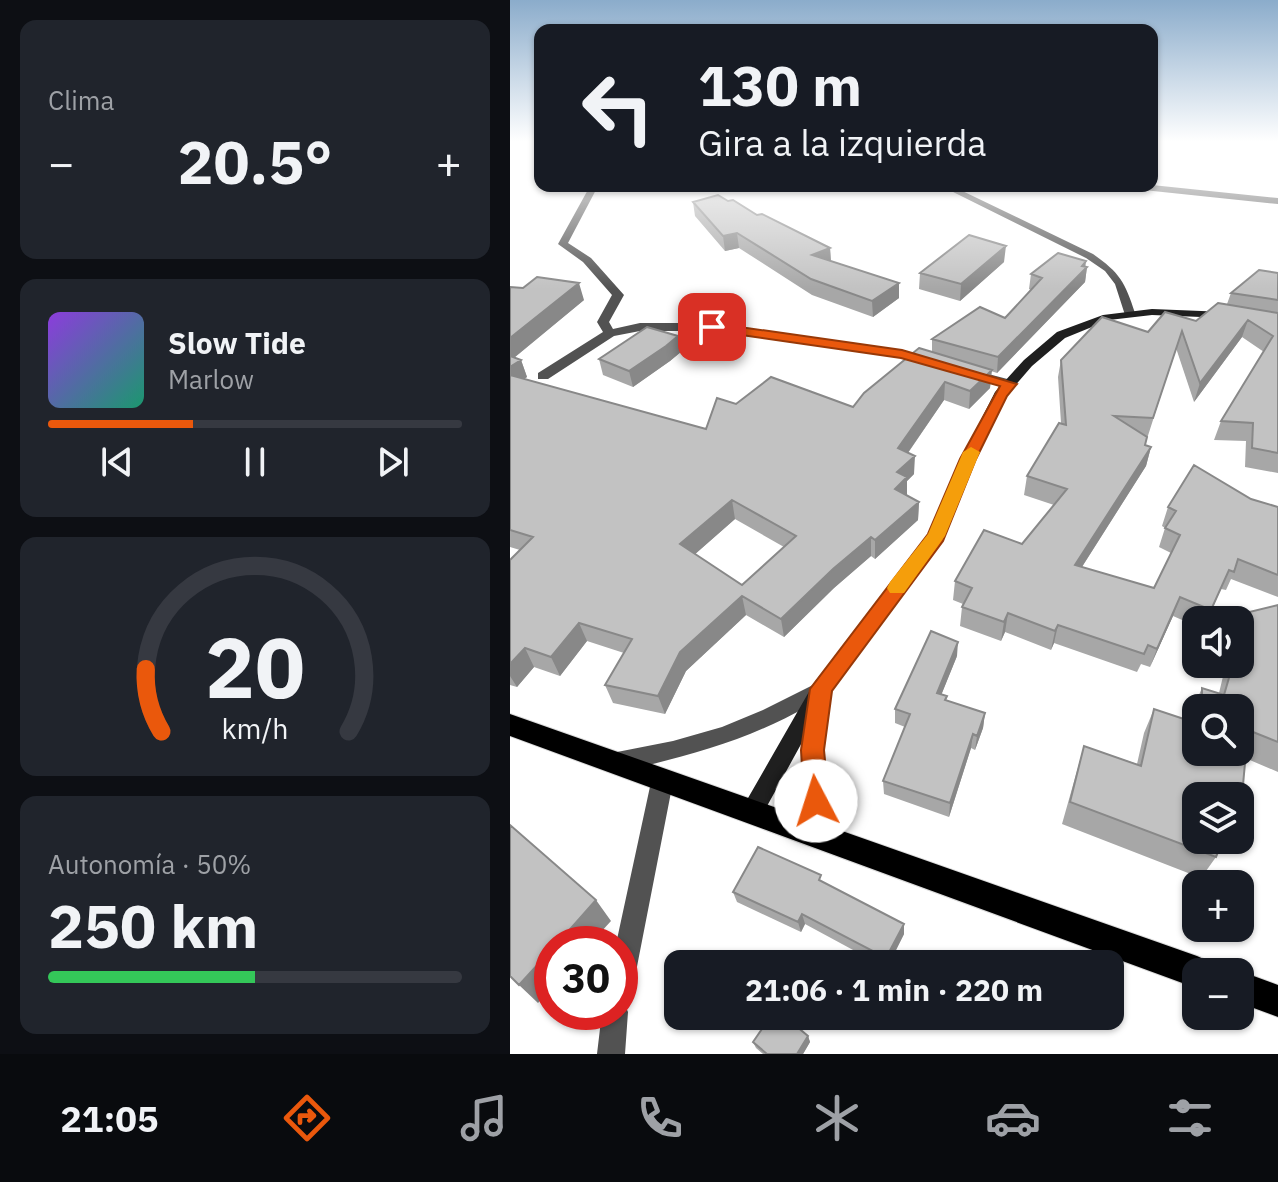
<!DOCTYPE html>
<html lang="es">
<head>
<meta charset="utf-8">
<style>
	body { margin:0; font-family:"IBM Plex Sans",sans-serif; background:#20242c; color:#f1f3f6; height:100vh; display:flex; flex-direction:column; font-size:30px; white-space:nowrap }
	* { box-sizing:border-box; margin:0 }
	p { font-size:26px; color:#9ea1a6 }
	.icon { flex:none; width:44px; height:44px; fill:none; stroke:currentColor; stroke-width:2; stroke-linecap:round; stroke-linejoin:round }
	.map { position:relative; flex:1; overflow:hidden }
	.panel { display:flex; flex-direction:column; gap:20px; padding:20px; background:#0d0f14; width:510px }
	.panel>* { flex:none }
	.top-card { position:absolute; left:24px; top:24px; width:624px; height:168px; border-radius:16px; box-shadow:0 2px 6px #0004; background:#171b24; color:#f1f3f6; overflow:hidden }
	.fabs { position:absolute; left:672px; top:606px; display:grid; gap:16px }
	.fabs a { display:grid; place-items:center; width:72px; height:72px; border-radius:16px; background:#171b24; box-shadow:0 2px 6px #0004; font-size:40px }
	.speed { position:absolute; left:24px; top:926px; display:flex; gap:16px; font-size:40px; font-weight:700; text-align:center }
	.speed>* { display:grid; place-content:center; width:104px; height:104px; border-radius:50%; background:#171b24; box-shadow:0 2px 6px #0004; line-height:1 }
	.speed .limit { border:12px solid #d22; background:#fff; color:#111 }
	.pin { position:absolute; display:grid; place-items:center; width:68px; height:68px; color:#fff; margin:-34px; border-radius:16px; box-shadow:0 4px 12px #0006 }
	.me { position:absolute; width:88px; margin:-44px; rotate:355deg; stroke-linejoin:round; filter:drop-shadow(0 0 6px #0008) }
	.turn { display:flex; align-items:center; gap:28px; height:168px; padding:0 32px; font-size:36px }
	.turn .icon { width:104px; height:104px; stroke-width:2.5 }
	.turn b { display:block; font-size:56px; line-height:68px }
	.big { font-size:60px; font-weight:800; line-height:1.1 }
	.panel .card { flex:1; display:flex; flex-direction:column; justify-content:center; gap:12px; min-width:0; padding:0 28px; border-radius:16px; background:#20242c }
	.panel .dial { align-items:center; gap:0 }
	.dial svg { height:208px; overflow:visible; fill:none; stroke:#363941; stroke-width:7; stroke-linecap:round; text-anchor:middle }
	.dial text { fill:#f1f3f6; stroke:none }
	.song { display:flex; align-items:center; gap:24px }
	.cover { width:96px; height:96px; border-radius:12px; background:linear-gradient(135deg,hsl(270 70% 55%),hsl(160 70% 35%)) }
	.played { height:8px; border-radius:4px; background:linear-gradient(90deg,#ea580c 35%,#363941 35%) }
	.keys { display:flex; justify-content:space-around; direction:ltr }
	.heat { display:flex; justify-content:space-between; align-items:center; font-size:44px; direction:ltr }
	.charge { height:12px; border-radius:6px; background:linear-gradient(90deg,#34c759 50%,#363941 0) }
	.trip { position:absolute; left:154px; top:950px; width:460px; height:80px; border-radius:16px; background:#171b24; box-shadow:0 2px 6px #0004; font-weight:800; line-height:80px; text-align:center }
	.dock { display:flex; height:128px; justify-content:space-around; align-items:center; background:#090b0e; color:#9ea1a6 }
	.dock .icon { width:56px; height:56px }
	.dock .selected { color:#ea580c }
	.dock b { font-size:36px; color:#f1f3f6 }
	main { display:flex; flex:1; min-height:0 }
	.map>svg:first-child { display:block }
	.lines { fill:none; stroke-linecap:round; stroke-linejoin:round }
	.primary-casing { stroke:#dbdbdb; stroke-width:2 }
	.street { fill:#525252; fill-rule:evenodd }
	.secondary { fill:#1f1f1f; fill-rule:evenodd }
	.primary { fill:#000; fill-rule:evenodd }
	.wall { fill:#a7a7a7; fill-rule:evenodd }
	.shaded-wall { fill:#888 }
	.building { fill:#c2c2c2; stroke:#888; stroke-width:2; fill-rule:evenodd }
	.route { fill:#ea580c; stroke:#983908; stroke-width:2 }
	.slow { fill:#f59e0b }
</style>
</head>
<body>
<main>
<section class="panel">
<div class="card"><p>Clima</p>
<div class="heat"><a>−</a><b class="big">20.5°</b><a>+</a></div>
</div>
<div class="card">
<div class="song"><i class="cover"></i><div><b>Slow Tide</b><p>Marlow</p></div></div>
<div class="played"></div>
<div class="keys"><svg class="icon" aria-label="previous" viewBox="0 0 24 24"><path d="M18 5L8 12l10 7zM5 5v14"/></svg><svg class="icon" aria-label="pause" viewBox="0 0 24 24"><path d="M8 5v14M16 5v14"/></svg><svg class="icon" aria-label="next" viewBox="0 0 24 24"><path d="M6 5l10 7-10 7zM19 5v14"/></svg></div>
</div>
<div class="card dial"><svg viewBox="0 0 100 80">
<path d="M14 69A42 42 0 1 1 86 69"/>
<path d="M14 69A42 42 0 0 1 8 45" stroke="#ea580c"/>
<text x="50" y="56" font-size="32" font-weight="700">20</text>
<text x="50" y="72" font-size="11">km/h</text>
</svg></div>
<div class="card"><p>Autonomía · 50%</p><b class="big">250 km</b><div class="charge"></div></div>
</section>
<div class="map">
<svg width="768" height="1054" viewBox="0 0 768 1054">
	<rect width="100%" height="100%" fill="#fff"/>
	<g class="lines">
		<defs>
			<path id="primary" d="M 0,714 L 687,956 L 698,961 L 703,972 L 686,972 L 686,988 L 0,736 Z
				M 730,971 L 768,985 L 768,1017 L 730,1003 L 730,972 L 727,972 Z"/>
		</defs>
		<use href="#primary" class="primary-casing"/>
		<path class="street" d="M 642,185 L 768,198 L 768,204 L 624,189 L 620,186 Z
			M 80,186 L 88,186 L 58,243 L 81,258 L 114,295 L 99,322 L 103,329 L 130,323 L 202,323 L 392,350 L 427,362 L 421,366 L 391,358 L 202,331 L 130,331 L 104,336 L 38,379 L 28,379 L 28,373 L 93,332 L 87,322 L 102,295 L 73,262 L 48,244 Z
			M 431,186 L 442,186 L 583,254 C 610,273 615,282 625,313 L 615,315 L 605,284 L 595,271 L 576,258 Z
			M 463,370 L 505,381 L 506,384 L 500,388 L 458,377 L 457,374 Z
			M 311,681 L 318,683 L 321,689 C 314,724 307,765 317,801 C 321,815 329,828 334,841 L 331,849 L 323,852 L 315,849 C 308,833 300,818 295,802 C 287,771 293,737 298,706 C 239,740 174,758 107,772 L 100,769 L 97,762 L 100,755 L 107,752 L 163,741 L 212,727 L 253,710 Z
			M 152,772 L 160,775 L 163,782 L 123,987 L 119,996 L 110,1000 L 110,944 L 106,944 L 141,782 L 144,775 Z
			M 110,1001 L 114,1003 L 118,1012 L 115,1054 L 87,1054 L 92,1012 L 110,1012 Z"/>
		<path class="secondary" d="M 642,309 L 716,312 L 722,315 L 716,318 L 642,315 L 599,320 L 555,338 L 522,366 L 496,396 L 465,459 L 432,540 L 318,695 L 250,819 L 242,823 L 234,819 L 231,812 L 234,805 L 304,683 L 419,534 L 451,459 L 485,392 L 514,360 L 547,332 L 593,315 Z"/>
		<use href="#primary" class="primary"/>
	</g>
	<path class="wall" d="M 218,201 L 247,215 L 320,248 L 321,261 L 389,298 L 363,317 L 302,295 L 229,248 L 215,251 L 185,216 L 183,202 Z
		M 494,262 L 450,301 L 409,289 L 410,273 Z
		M 576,267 L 577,267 L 575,282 L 487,373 L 481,371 L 480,388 L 459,409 L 434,400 L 398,453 L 404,474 L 397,481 L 397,495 L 409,502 L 408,520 L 365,559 L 361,556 L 324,588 L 274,637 L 236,615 L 176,671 L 155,714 L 103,703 L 95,685 L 114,653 L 77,641 L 50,676 L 24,667 L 7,687 L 0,685 L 0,560 L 10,550 L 0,547 L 0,287 L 74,300 L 4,358 L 11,360 L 17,377 L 14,379 L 196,429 L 226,404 L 343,407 L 422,352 L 422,339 L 495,318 L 521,290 L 519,289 L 521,274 ZM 225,519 L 274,547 L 232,585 L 185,554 Z
		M 768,273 L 768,473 L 735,467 L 736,441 L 704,440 L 711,421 L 754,352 L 732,337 L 684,402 L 666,348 L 635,445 L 641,447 L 636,466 L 572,567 L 644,588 L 661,553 L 649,547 L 655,528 L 652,526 L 658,507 L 741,499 L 768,507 L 768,597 L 721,579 L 716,590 L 711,589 L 697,620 L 686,620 L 686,626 L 663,616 L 640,667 L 631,664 L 627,672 L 544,643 L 541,650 L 495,632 L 491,641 L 450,626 L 452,607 L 453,604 L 443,600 L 445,581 L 512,544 L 544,505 L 514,495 L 517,476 L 551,423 L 548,377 L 551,360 L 638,332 L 686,321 L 717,304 L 721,293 Z
		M 172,351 L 160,361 L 123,387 L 93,375 L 89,359 Z
		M 768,605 L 768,772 L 735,758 L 706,857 L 691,878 L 552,824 L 574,746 L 627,764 L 634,733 L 644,709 L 680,721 L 681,713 L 692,688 L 709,693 L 716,664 L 730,664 L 730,620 L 728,620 L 731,614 ZM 686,708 L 730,708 L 686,752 Z
		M 447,656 L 431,695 L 437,696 L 436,700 L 475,713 L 473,728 L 465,750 L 461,748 L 439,817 L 374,794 L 373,781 L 395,727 L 385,723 L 385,709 Z
		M 312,882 L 394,924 L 394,934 L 379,964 L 369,964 L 295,924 L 291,932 L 227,902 L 223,892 Z
		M 298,1036 L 300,1042 L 293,1054 L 253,1054 L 246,1048 L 243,1042 Z"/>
	<path class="shaded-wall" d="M 227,233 L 229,248 L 215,251 L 213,236 Z
		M 496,246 L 494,262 L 450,301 L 451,284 Z
		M 320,248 L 321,263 L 302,255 Z
		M 576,261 L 575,270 L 577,267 L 575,282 L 487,373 L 488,357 Z
		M 69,283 L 74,300 L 0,361 L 0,338 Z
		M 389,283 L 389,298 L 363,317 L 362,301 Z
		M 738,320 L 732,337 L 684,402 L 690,383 Z
		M 168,336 L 172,351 L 160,361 L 123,387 L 119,371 Z
		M 11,360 L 17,377 L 0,389 L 0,367 Z
		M 482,370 L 480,388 L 459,409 L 460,391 Z
		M 435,382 L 434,400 L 388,467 L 388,448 Z
		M 641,447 L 636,466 L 561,584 L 565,565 Z
		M 405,456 L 404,474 L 397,481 L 397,496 L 385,489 L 387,472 Z
		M 222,500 L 225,519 L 175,563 L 170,544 Z
		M 409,502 L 408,520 L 365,559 L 365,540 Z
		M 361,537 L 361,556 L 324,588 L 274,637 L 271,619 L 323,569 Z
		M 232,596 L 236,615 L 176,671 L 155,714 L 148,696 L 170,652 Z
		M 670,597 L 663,616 L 640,667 L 647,649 Z
		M 498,613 L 495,632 L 491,641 L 494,622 Z
		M 69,623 L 77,641 L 50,676 L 41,657 Z
		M 548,625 L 544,643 L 541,650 L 545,631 Z
		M 448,642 L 447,656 L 426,708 L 427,693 Z
		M 15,648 L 24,667 L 7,687 L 0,676 L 0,664 Z
		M 475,713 L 473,728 L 465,750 L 467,736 Z
		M 463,734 L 461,748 L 439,817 L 440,803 Z
		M 86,900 L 101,921 L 80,944 L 47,944 Z
		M 292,914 L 295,924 L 291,932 L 288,922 Z
		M 394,924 L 394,934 L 379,964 L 376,964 L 376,958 Z
		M 42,949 L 42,988 L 28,1003 L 9,985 Z
		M 298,1036 L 300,1042 L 293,1054 L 287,1054 Z"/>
	<path class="building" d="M 208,195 L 218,201 L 223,200 L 247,215 L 252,214 L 320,248 L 302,255 L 389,283 L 362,301 L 301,279 L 227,233 L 213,236 L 183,202 Z
		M 459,235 L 496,246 L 451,284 L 410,273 Z
		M 548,253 L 576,261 L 572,266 L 577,267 L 488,357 L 422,339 L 470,307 L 495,318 L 532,278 L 521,274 Z
		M 749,270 L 768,273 L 768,300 L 721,293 Z
		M 27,277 L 69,283 L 0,338 L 0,287 L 13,288 Z
		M 708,303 L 768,313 L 768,453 L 742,448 L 743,423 L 711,421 L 763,336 L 738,320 L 690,383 L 672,331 L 643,418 L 604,416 L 637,437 L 635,445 L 641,447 L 565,565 L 644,588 L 670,535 L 655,528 L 666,511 L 658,507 L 684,465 L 741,499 L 768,507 L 768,575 L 728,559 L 724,572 L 719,570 L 701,610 L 670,597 L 647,649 L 638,645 L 634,654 L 548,625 L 545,631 L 498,613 L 494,622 L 452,607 L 462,588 L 445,581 L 474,530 L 512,544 L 557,489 L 517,476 L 549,423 L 556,425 L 551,360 L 592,317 L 638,332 L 655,312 L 686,321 Z
		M 137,327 L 168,336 L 156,346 L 119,371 L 89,359 Z
		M 409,348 L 482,370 L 460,391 L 435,382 L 388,448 L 405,456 L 387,472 L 397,477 L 385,489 L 409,502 L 365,540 L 361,537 L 323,569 L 271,619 L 232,596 L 170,652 L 148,696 L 95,685 L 122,639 L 69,623 L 41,657 L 15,648 L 0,664 L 0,560 L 23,537 L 0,530 L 0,375 L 196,429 L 207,398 L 226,404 L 261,377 L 343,407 L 354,393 ZM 222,500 L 286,536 L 232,585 L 170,544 Z
		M 0,356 L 11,360 L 0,367 Z
		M 768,605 L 768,742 L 738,730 L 732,796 L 730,800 L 730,796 L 686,796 L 686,840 L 713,840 L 706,857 L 560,802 L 574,746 L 631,766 L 644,709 L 686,723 L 686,752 L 730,752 L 730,708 L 692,708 L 692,688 L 714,695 L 723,664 L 730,664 L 730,628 L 731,614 Z
		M 421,631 L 448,642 L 427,693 L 437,696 L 435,700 L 475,713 L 467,736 L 463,734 L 440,803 L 373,781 L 400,714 L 385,709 Z
		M 0,825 L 86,900 L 47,944 L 42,944 L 42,949 L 9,985 L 0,976 Z
		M 248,847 L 311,875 L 309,880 L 394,924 L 376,958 L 292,914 L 288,922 L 223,892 Z
		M 261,1016 L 274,1016 L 298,1036 L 287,1054 L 257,1054 L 243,1042 Z"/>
	<linearGradient id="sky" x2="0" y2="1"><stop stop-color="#8baccb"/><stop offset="0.49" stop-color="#fff"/><stop offset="1" stop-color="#fff" stop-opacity="0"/></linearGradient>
	<rect width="768" height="289" fill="url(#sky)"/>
	<path class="route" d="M 202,323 L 392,350 L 507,384 L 497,396 L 466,459 L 433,541 L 322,691 L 314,750 L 319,801 L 315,809 L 306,812 L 297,809 L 294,801 L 291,750 L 300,689 L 418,534 L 450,459 L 490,386 L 391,358 L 197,330 L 195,327 Z"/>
	<path class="slow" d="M 461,447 L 470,452 L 435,536 L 394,593 L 380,593 L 377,588 L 380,582 L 418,534 L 453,452 Z"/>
</svg>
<div class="fabs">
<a><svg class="icon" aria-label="sound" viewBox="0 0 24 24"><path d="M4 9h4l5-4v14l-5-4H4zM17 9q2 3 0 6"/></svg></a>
<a><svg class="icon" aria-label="search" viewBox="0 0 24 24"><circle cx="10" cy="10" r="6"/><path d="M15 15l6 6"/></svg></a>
<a><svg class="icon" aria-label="layers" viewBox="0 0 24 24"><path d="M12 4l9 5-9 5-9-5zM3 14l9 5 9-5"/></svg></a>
<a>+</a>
<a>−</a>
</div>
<div class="speed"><div class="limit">30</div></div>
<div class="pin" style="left:202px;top:327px;background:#d93025"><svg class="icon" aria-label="arrive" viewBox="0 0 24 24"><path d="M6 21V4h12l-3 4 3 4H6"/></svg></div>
<svg class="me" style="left:306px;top:801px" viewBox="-20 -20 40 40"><circle r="19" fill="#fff"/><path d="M0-13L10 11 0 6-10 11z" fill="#ea580c"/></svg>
<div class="trip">21:06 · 1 min · 220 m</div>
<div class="top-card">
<div class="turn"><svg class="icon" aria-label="left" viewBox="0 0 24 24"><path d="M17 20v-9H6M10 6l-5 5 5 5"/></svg><div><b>130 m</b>Gira a la izquierda</div></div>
</div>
</div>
</main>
<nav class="dock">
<b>21:05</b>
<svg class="icon selected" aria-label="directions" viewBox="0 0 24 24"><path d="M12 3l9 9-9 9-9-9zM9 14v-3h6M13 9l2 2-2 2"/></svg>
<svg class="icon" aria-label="music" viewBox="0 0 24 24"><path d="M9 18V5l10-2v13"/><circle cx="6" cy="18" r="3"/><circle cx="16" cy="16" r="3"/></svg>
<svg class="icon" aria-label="phone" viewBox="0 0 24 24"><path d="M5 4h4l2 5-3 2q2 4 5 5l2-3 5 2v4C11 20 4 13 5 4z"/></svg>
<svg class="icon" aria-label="climate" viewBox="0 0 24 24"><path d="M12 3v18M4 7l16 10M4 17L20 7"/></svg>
<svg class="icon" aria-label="car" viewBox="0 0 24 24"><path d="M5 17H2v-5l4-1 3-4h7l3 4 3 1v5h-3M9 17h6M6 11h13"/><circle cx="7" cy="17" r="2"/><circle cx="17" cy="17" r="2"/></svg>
<svg class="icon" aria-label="filters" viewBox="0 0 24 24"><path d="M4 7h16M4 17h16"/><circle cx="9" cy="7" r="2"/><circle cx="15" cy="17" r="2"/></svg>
</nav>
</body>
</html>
